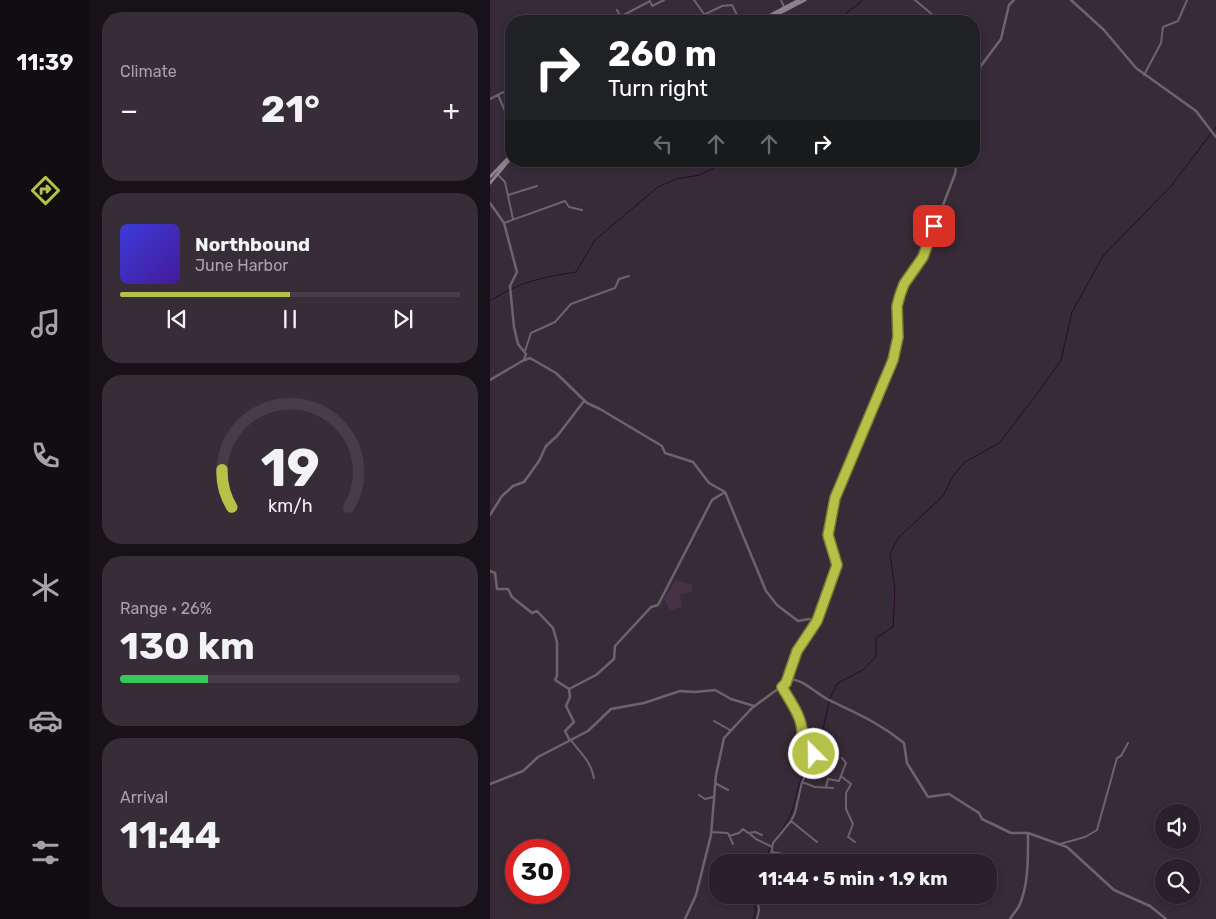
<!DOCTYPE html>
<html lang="en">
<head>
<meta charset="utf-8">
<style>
	body { margin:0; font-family:Rubik,sans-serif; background:#362d36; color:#f1f3f6; height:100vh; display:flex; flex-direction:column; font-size:19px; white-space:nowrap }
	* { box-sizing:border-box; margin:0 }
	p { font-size:16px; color:#a5a3a8 }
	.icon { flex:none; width:28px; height:28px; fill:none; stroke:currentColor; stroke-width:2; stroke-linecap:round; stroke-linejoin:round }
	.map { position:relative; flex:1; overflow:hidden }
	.panel { display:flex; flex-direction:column; gap:12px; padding:12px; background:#171217; width:400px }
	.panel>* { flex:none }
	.hud { position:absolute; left:15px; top:15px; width:475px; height:152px; border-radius:20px; box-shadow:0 2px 8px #0003,0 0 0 1px #463e47; background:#202124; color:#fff; overflow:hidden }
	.buttons { position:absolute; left:665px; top:804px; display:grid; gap:10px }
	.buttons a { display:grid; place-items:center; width:45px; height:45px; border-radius:50%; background:#2a202a; box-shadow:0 2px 8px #0003,0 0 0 1px #463e47; font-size:25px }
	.speed { position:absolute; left:15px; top:839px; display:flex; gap:10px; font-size:25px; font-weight:700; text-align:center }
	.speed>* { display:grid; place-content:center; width:65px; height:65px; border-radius:50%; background:#2a202a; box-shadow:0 2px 8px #0003,0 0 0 1px #463e47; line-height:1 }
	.speed .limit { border:8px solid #d22; background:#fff; color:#111 }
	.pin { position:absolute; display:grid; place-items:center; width:42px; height:42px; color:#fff; margin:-21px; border-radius:10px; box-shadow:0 2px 8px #0006 }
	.me { position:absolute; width:55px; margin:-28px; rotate:337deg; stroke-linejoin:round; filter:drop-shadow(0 0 4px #0008) }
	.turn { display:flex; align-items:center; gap:18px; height:105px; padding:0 20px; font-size:22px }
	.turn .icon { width:65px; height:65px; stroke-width:2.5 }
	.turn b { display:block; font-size:35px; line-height:42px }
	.lanes { display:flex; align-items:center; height:48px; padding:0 20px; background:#0003; justify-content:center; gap:25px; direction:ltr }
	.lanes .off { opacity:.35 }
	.big { font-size:38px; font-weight:700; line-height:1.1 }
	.panel .widget { flex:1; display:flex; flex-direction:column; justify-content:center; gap:8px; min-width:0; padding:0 18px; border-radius:20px; background:#362d36 }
	.panel .dial { align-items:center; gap:0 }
	.dial svg { height:130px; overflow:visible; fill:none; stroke:#463e47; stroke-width:7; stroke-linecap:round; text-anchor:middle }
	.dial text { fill:#f1f3f6; stroke:none }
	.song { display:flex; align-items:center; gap:15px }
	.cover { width:60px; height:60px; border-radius:8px; background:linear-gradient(135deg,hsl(240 70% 55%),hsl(260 70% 35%)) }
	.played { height:5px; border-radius:2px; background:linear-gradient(90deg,#b6c148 50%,#463e47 50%) }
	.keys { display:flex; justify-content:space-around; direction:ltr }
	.heat { display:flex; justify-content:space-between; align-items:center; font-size:28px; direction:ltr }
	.charge { height:8px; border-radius:4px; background:linear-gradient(90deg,#34c759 26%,#463e47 0) }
	.trip { position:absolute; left:219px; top:854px; width:288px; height:50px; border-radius:20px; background:#2a202a; box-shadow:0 2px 8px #0003,0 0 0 1px #463e47; font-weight:700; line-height:50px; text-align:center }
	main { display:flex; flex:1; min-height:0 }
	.tabs { display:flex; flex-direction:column; width:90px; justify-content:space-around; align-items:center; background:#110d11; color:#a5a3a8 }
	.tabs .icon { width:35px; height:35px }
	.tabs .active { color:#b6c148 }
	.tabs b { font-size:22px; color:#f1f3f6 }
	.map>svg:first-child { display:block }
	.built { fill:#453345 }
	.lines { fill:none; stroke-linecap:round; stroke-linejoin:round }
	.stream { stroke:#2b082d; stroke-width:1 }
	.minor { stroke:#6b656b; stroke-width:2 }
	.tertiary { stroke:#6b656b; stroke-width:2.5 }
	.secondary { stroke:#8c828c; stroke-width:3 }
	.route-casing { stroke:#767d2f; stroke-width:12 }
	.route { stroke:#b6c148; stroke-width:9 }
</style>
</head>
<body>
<main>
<nav class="tabs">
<b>11:39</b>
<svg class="icon active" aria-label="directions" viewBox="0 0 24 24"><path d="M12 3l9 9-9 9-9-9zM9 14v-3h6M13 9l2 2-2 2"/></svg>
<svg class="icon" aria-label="music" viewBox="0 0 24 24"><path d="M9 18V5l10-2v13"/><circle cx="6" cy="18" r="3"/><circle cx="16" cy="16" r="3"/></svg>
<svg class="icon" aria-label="phone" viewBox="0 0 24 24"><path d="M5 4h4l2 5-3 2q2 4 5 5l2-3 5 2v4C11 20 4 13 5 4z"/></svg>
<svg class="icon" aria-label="climate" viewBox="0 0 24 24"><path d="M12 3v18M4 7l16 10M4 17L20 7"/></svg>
<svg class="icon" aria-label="car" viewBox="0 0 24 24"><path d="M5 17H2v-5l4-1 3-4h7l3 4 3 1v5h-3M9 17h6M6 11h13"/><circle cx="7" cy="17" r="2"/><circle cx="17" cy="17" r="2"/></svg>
<svg class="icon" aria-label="filters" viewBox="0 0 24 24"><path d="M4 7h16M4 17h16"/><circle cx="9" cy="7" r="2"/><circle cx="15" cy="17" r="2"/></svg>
</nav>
<section class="panel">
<div class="widget"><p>Climate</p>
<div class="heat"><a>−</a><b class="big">21°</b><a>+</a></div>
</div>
<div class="widget">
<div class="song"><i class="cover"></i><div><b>Northbound</b><p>June Harbor</p></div></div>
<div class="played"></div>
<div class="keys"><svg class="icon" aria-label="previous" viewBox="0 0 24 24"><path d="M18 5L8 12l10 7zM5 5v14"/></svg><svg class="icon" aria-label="pause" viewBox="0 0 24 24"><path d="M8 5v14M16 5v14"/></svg><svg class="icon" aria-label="next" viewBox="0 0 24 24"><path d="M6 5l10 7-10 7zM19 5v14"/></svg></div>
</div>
<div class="widget dial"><svg viewBox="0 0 100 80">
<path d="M14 69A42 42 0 1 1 86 69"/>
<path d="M14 69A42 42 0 0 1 8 46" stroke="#b6c148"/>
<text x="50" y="56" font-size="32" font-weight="700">19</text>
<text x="50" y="72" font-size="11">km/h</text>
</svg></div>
<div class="widget"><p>Range · 26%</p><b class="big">130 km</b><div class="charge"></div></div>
<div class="widget"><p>Arrival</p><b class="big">11:44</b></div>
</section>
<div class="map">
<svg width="726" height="919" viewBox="0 0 726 919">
	<rect width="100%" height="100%" fill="#382b38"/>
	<path class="built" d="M 186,580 L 202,585 L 202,592 L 190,595 L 192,607 L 180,610 L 174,599 Z"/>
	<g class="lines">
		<path class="stream" d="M 350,21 L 354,15 L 373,0
			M 0,301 C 31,281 50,278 86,272 L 105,240 L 168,187 L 186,179 L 210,175 L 237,161
			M 275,862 C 280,843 290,835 299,818 C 309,798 306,765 334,758 L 332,734 L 340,698 L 348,683 L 373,670 L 386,656 L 386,638 L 403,627 L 405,589 L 400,554 L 408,538 L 453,496 L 463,476 L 475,462 L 509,443 L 544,398 L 571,360 L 582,312 L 613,256 L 681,186 L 726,127
			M 263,919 L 266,912 L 263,895"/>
		<path class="minor" d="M 204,0 L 214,14
			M 291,0 L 294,7
			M 425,0 L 450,21
			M 127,10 L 133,21
			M 159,16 L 162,21
			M 130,17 L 160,1 L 162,6 L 174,0
			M 151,20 L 152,21
			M 201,21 L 232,6 L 242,5 L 250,21
			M 654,75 L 671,43 L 673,27 L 688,21 L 697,0
			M 8,95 L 19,120 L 18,136 L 21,154
			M 0,99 L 21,88
			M 8,175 L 15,182 L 23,219
			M 18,195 L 47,186
			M 14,223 L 75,201 L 79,207 L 92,210
			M 35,351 L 41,333 L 65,322 L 81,304 L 125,288 L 129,279 L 139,276
			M 292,687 C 300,701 313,718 312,734 L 322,737 L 325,749 L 322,760
			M 224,721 L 240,730
			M 81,740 C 90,753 101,761 104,778
			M 352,777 L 361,784 L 356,793 L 356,809 L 363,824 L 358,837 L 365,842
			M 312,782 L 325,787 L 343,788
			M 225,783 L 238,790
			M 336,787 L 338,779 L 349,781 L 356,763 L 352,758
			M 209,795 L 215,799 L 223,797
			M 301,821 L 327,842
			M 221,832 L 238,833 L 243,844
			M 260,834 L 266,839 L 282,847
			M 239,836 L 249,833 L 253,829 L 258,833 L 265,832 L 272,835
			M 570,844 L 595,837 L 607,830 L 627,758 L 631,756 L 638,743
			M 282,852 L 298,855 L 307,862
			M 280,862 L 283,843 L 301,821 L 305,813 L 312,782 L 317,772 L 327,764 L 325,762
			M 267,919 L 269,910 L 267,895"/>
		<path class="tertiary" d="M 581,0 L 614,30 L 646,68 L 706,111 L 726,137
			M 484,75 L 511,39 L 519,5 L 524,0
			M 0,203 L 14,223 L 27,272 L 20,286 L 24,327 L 28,344 L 36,354 L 34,360 L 0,380
			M 35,360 L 40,358 L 66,373 L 97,403 L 110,409 L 172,446 L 175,453 L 203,462 L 219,483 L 235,492 L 276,591 L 287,605 L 308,621 L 319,619 L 327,621
			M 0,515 L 12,496 L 23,486 L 34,482 L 49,461 L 56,446 L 68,435 L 94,401
			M 0,571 L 5,573 L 7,589 L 18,589 L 22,597 L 42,613 L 47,611 L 63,628 L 67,642 L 67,676 L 65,680 L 79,689 L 80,697 L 76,706 L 84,722 L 75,731 L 79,739
			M 298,679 C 314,679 325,693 339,700 C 368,714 388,722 414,743 L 417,763 L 438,797 L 459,794 L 489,813 L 492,819 L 521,833 L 538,833 L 577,847 L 624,890 L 660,906 L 676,919
			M 79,689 L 106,675 L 124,659 L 125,646 L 161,607 L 168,605 L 222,500 L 235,492
			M 0,784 L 33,771 L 48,757 L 98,731 L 121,709 L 154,703 L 190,691 L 205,692 L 225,690 L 241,699 L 264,706
			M 195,919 L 206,895 L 221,835 L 226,775 L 234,738 L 262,708 L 296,683 L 307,651 L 327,621 L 347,565 L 337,535 L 345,498 L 403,360 L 408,337 L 407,306 L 410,295 L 414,284 L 433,257 L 465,174 L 467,161
			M 520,919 C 523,914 527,910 529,906 C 539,885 538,856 538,833"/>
		<path class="secondary" d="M 269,21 L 309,0
			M 275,21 L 315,0
			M 0,177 L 21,155
			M 0,183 L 21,158"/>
	</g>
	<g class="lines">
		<defs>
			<path id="route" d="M 324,754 L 322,737 L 312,734 C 313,718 300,701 292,687 L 296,683 L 307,651 L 327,621 L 347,565 L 338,535 L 345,498 L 403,360 L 408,337 L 407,306 L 410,295 L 414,284 L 433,257 L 444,226"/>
		</defs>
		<use href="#route" class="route-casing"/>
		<use href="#route" class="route"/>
	</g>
</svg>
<div class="buttons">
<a><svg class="icon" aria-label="sound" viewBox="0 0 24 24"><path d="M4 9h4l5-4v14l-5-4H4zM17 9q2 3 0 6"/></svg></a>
<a><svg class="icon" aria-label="search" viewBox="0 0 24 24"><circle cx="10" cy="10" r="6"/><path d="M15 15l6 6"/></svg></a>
</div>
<div class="speed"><div class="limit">30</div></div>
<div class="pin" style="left:444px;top:226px;background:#d93025"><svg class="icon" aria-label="arrive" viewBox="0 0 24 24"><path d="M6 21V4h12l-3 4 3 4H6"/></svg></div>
<svg class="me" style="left:324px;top:754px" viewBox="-20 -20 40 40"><circle r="17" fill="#b6c148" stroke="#fff" stroke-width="3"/><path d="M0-11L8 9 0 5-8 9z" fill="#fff"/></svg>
<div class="trip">11:44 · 5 min · 1.9 km</div>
<div class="hud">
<div class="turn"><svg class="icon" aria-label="right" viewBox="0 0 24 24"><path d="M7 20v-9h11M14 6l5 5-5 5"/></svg><div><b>260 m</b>Turn right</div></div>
<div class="lanes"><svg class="icon off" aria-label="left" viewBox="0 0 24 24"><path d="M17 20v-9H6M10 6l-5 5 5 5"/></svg><svg class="icon off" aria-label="ahead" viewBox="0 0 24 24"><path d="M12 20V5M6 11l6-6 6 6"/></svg><svg class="icon off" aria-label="ahead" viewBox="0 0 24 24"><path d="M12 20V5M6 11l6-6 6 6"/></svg><svg class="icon" aria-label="right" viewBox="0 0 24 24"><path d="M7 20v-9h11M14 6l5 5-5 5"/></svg></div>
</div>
</div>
</main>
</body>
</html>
